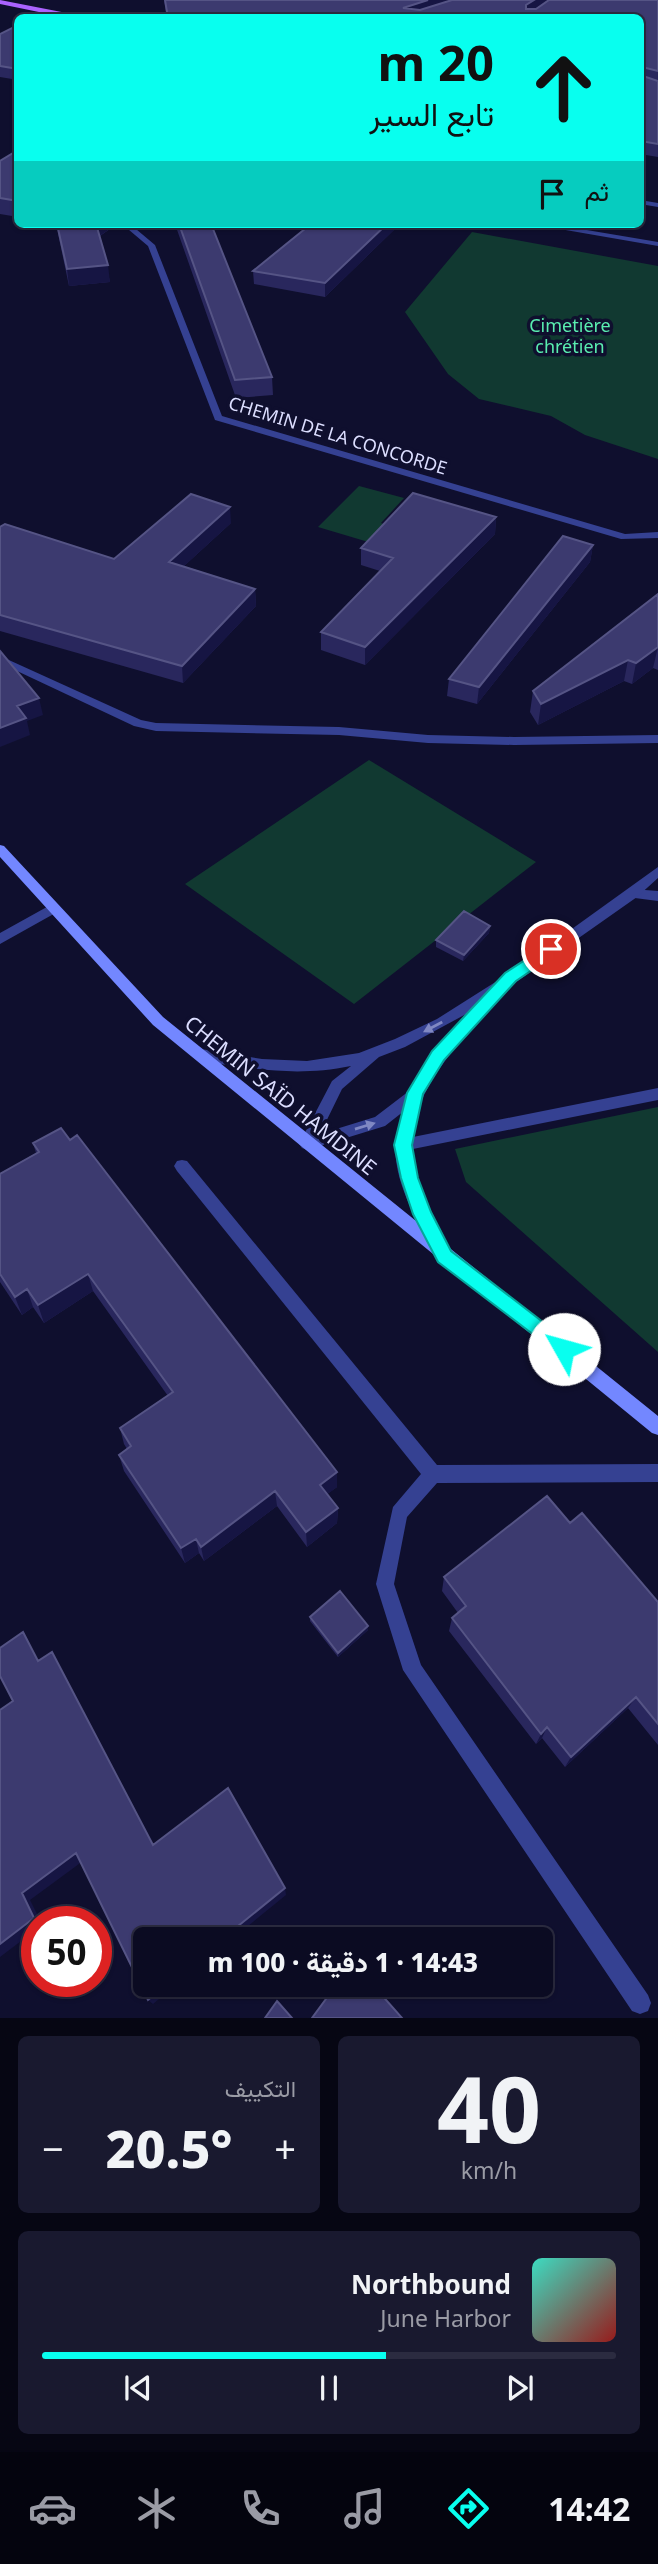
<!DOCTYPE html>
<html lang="ar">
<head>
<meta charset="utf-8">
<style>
	body { margin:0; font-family:"Noto Sans",Vazirmatn,sans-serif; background:#19192f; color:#f1f3f6; direction:rtl; height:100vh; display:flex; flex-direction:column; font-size:26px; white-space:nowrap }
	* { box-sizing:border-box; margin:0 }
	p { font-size:23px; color:#9a9ba5 }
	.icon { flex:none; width:38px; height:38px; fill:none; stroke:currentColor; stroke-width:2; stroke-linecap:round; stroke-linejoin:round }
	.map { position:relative; height:2018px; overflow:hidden; direction:ltr }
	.details { display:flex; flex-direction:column; gap:18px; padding:18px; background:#060613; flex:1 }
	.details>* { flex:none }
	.hud { position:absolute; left:14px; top:14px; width:630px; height:214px; border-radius:10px; box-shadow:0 2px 5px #0004,0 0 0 2px #2b2b40; direction:rtl; background:#08ffef; color:#111; overflow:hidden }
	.speed { position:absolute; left:21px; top:1906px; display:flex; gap:14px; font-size:35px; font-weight:700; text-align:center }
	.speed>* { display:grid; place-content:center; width:91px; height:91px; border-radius:50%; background:#0b0b22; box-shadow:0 2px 5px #0004,0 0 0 2px #2b2b40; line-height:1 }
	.speed .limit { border:10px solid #d22; background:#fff; color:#111 }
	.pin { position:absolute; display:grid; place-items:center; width:60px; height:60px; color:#fff; margin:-30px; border:4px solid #fff; border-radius:50%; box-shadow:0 2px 7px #0007 }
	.me { position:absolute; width:77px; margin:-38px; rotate:308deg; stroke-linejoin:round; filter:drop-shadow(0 0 5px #0008) }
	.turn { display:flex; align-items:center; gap:24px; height:147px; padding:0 35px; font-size:32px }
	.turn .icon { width:91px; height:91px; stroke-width:2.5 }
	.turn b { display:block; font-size:49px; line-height:60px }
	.then { display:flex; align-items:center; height:66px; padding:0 35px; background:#0003; gap:14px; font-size:26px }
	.big { font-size:52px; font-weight:800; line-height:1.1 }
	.details .widget { flex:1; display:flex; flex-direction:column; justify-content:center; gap:10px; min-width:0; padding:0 24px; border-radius:10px; background:#19192f }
	.details .dial { align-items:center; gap:0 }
	.dial b { font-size:91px; line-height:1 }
	.song { display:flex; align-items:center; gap:21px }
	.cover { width:84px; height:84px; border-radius:10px; background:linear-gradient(135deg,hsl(170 70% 55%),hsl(0 70% 35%)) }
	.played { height:7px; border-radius:4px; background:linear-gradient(90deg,#08ffef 60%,#2b2b40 60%) }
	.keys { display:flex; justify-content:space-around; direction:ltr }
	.heat { display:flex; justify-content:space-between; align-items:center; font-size:38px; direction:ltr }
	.details .tiles { flex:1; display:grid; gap:18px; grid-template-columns:1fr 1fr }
	.widget:last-child { grid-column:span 2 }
	.trip { position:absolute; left:133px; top:1927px; width:420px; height:70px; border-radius:10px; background:#0b0b22; box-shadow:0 2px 5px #0004,0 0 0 2px #2b2b40; font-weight:800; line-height:70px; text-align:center; direction:rtl }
	.menu { display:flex; height:112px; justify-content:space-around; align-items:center; background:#04040e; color:#9a9ba5 }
	.menu .icon { width:49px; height:49px }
	.menu .current { color:#08ffef }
	.menu b { font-size:32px; color:#f1f3f6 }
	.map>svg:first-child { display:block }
	.green { fill:#113931 }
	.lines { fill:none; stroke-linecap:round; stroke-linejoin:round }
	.minor { fill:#354192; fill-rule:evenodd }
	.tertiary { fill:#354192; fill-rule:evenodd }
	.secondary { fill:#7387ff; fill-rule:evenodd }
	.primary { fill:#ab63ff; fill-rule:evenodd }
	.wall { fill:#29275d }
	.shaded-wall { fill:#161543 }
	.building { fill:#3c3a6f; stroke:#555485; stroke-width:2 }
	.oneway { fill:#8088c3 }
	.route { fill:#08ffef; stroke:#05a69b; stroke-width:2 }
	.labels { text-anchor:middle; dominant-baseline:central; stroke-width:7; stroke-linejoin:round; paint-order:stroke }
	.far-park-label { font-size:18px; fill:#5aedb0; stroke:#0f0f2e }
	.far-street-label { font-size:18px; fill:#dcdeff; stroke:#0f0f2e }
	.street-label { font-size:21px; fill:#dcdeff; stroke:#0f0f2e }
</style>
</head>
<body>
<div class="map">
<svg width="658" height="2018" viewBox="0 0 658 2018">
	<rect width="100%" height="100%" fill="#0f0f2e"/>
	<path class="green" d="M 472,232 L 658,266 L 658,459 L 585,435 L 551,416 L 479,399 L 448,374 L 405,312 Z
		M 359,486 L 404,498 L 381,523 L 459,546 L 442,564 L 318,527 Z
		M 369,760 L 536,862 L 354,1004 L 185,884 Z
		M 658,1107 L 658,1352 L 466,1182 L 455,1149 Z"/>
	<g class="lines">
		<path class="minor" d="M 640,200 L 658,203 L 658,207 L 640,204 Z
			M 122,224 L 130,224 L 155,245 L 222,416 L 625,534 L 658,532 L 658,538 L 621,539 L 215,420 L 148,246 Z
			M 551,224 L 658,242 L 658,246 L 554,228 L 551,228 Z
			M 0,656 L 141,720 L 156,723 L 339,727 L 428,735 L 514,737 L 658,735 L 658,743 L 514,745 L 428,743 L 339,735 L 156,731 L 134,726 L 0,663 Z
			M 632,889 L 658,891 L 658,901 L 627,897 L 625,894 Z
			M 54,903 L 61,908 L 59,911 L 0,944 L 0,933 Z
			M 658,1088 L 658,1100 L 403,1151 L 398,1149 L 395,1145 L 398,1141 L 403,1139 Z
			M 182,1160 L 187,1161 L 437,1465 L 658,1464 L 658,1482 L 437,1483 L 407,1517 L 394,1584 L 421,1665 L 648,1995 L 651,2003 L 648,2011 L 640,2014 L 632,2011 L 403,1670 L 376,1584 L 393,1507 L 421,1474 L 177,1171 L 174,1166 L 177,1161 Z"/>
		<path class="tertiary" d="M 658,867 L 658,878 L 637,897 L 502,992 L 501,997 C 458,1043 397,1102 414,1172 C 421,1200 437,1224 449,1250 L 447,1255 L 441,1257 L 435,1255 C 418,1221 392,1182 396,1142 C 396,1132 401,1121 404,1111 L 385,1126 L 307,1150 L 302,1148 L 299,1144 L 332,1081 L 351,1066 C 297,1077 254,1069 201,1061 L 196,1059 L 194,1055 L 196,1051 L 201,1049 L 262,1059 L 307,1061 L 359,1053 L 395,1039 L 437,1019 L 519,967 ZM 468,1013 L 438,1047 L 413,1088 L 375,1117 L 320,1134 L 342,1089 L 379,1057 L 405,1047 Z"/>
		<path class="secondary" d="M 0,845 L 4,846 L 163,1017 L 658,1416 L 658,1435 L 652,1433 L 153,1025 L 0,857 Z"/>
		<path class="primary" d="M 0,0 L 82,16 L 85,18 L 68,18 L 0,4 Z"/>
	</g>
	<path class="wall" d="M 164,0 L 548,0 L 535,9 L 658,0 L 658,157 L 640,154 L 640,18 L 167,18 Z
		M 18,25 L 18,80 L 0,77 L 0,34 Z
		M 18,150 L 18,217 L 0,214 L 0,161 Z
		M 54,224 L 117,224 L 100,236 L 110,282 L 69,286 L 56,224 Z
		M 175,224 L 211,224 L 272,377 L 273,395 L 236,398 Z
		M 400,224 L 325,297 L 254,284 L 253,271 Z
		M 496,517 L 495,534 L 365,665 L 321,650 L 321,632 L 380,571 L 361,565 L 361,548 Z
		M 231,523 L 184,566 L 255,589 L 256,606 L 183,683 L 0,631 L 0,527 L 114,559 Z
		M 593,545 L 590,562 L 477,704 L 447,696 L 449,679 Z
		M 658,594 L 658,670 L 653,668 L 632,684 L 624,681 L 538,725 L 530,712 L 533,691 Z
		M 490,926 L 489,933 L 463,961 L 436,947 L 436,940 Z
		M 33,1143 L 337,1487 L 327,1494 L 338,1508 L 337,1523 L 307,1547 L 277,1506 L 204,1561 L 199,1553 L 185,1563 L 124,1471 L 119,1455 L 127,1449 L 124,1444 L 120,1428 L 168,1396 L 93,1291 L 44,1323 L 33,1307 L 22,1315 L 0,1282 L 0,1174 L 36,1153 Z
		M 570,1523 L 658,1602 L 658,1745 L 628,1708 L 565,1767 L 542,1738 L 536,1744 L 449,1631 L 452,1618 L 458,1613 L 442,1591 L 444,1577 Z
		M 310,1617 L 368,1630 L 338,1657 L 310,1621 Z"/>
	<path class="shaded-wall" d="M 428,0 L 463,0 L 405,18 L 403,8 Z
		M 534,0 L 548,0 L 525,16 L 526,5 Z
		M 96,224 L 117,224 L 98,237 Z
		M 387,224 L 400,224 L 325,297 L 325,283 Z
		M 108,265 L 110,282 L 69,286 L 67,269 Z
		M 230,507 L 231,523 L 171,578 L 169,562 Z
		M 496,517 L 495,534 L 365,665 L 365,647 Z
		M 593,545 L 590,562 L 477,704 L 479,687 Z
		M 255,589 L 256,606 L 183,683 L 182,666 Z
		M 658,647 L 653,668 L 632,684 L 636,663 Z
		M 628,660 L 624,681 L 538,725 L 541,704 Z
		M 39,698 L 43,715 L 27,721 L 30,735 L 0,747 L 0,728 L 17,706 Z
		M 490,926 L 489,933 L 463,961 L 464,955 Z
		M 88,1274 L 93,1291 L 44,1323 L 38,1305 Z
		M 27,1289 L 33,1307 L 22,1315 L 15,1297 Z
		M 337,1472 L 337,1487 L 320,1500 L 320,1485 Z
		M 275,1491 L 277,1506 L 204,1561 L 201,1547 Z
		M 338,1508 L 337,1523 L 307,1547 L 306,1532 Z
		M 196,1539 L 199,1553 L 185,1563 L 181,1548 Z
		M 368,1626 L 368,1630 L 338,1657 L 338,1653 Z
		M 636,1697 L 628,1708 L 565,1767 L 571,1757 Z
		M 547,1727 L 542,1738 L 536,1744 L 541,1734 Z
		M 76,1853 L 83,1861 L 30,1900 L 41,1922 L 37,1922 L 37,1929 L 0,1957 L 0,1944 L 22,1893 Z
		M 285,1888 L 286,1895 L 232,1939 L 222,1939 Z
		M 167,1984 L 177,1984 L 153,2004 L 148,2000 Z"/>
	<path class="building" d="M 165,0 L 428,0 L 403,8 L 420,10 L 452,0 L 534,0 L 526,5 L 526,9 L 536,9 L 549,0 L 658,0 L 658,71 L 642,67 L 640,73 L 640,18 L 168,18 Z
		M 18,25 L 18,69 L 0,66 L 0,34 Z
		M 640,75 L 658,81 L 658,144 L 640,141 Z
		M 18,150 L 18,201 L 0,198 L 0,161 Z
		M 57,224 L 96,224 L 108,265 L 67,269 Z
		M 179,224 L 211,224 L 272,377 L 235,380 Z
		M 311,224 L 387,224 L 325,283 L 253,271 Z
		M 413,493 L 496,517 L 365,647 L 321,632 L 393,558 L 361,548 Z
		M 191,494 L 230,507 L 169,562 L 255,589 L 182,666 L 0,615 L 0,527 L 5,524 L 114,559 Z
		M 563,536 L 593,545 L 479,687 L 449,679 Z
		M 658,594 L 658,647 L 636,663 L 628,660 L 541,704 L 533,691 Z
		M 0,651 L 39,698 L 17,706 L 26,718 L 0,728 Z
		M 464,911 L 490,926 L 464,955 L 436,940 Z
		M 61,1128 L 70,1140 L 77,1135 L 337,1472 L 320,1485 L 338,1508 L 306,1532 L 275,1491 L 201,1547 L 196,1539 L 181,1548 L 119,1455 L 131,1446 L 120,1428 L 173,1392 L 88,1274 L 38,1305 L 27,1289 L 15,1297 L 0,1274 L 0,1174 L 39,1152 L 33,1143 Z
		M 547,1496 L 570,1523 L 582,1513 L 658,1602 L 658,1724 L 636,1697 L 571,1757 L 547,1727 L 541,1734 L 452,1618 L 466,1606 L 444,1577 Z
		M 340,1591 L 368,1626 L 338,1653 L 310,1617 Z
		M 23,1632 L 38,1661 L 52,1652 L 153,1845 L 228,1788 L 285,1888 L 222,1939 L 145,1939 L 145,1984 L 167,1984 L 148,2000 L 76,1853 L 22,1893 L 34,1918 L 0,1944 L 0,1710 L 13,1701 L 0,1676 L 0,1648 Z
		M 337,1984 L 372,1984 L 402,2018 L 312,2018 Z
		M 277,2001 L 292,2018 L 265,2018 Z"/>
	<defs><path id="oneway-solid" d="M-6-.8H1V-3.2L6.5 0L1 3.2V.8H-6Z" transform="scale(1.75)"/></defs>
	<g class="oneway">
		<use href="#oneway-solid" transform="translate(433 1027) rotate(152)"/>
		<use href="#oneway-solid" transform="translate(365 1126) rotate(-17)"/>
	</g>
	<path class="route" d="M 551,943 L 559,949 L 557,953 L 516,981 L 444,1060 L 423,1094 L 412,1145 L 418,1178 L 431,1212 L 451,1251 L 570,1343 L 573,1349 L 570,1355 L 564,1358 L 438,1262 L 413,1214 L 401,1178 L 394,1145 L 407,1093 L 432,1051 L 505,973 Z"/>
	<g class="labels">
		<g class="far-park-label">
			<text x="570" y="325">Cimetière<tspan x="570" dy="21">chrétien</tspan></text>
		</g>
		<g class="far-street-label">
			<text transform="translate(338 435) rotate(17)">CHEMIN DE LA CONCORDE</text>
		</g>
		<g class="street-label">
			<text transform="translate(281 1095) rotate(39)">CHEMIN SAÏD HAMDINE</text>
		</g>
	</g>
</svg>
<div class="speed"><div class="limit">50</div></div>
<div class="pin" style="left:551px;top:949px;background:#d93025"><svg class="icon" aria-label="arrive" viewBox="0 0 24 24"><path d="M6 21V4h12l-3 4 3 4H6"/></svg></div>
<svg class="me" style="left:564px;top:1349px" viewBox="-20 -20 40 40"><circle r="19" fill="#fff"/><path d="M0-13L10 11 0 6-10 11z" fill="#08ffef"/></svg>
<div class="trip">14:43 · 1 دقيقة · 100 m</div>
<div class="hud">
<div class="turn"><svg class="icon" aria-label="ahead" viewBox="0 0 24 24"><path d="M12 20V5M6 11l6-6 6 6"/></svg><div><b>20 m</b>تابع السير</div></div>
<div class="then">ثم<svg class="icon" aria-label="arrive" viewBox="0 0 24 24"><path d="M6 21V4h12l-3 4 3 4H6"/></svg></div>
</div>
</div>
<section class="details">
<div class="tiles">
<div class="widget dial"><b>40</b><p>km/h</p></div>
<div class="widget"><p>التكييف</p>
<div class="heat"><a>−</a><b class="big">20.5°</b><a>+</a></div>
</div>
<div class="widget">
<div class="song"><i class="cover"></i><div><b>Northbound</b><p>June Harbor</p></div></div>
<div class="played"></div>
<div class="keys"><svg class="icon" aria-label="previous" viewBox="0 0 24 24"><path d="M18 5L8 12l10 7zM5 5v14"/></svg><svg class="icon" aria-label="pause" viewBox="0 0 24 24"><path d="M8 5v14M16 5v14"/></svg><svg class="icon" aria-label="next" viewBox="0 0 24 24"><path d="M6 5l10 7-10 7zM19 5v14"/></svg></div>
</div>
</div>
</section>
<nav class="menu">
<b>14:42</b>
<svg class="icon current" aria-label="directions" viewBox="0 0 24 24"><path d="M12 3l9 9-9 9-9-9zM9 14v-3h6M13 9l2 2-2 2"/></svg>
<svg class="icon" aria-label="music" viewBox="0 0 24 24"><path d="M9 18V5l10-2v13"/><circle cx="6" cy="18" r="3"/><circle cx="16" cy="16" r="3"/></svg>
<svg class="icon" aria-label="phone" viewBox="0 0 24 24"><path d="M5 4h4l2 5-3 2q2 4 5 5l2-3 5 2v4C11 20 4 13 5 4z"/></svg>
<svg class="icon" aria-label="climate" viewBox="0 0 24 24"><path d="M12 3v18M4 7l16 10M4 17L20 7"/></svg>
<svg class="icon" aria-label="car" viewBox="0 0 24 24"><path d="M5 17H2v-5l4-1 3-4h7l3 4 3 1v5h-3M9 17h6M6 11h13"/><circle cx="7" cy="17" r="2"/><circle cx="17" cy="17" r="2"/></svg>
</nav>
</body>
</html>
